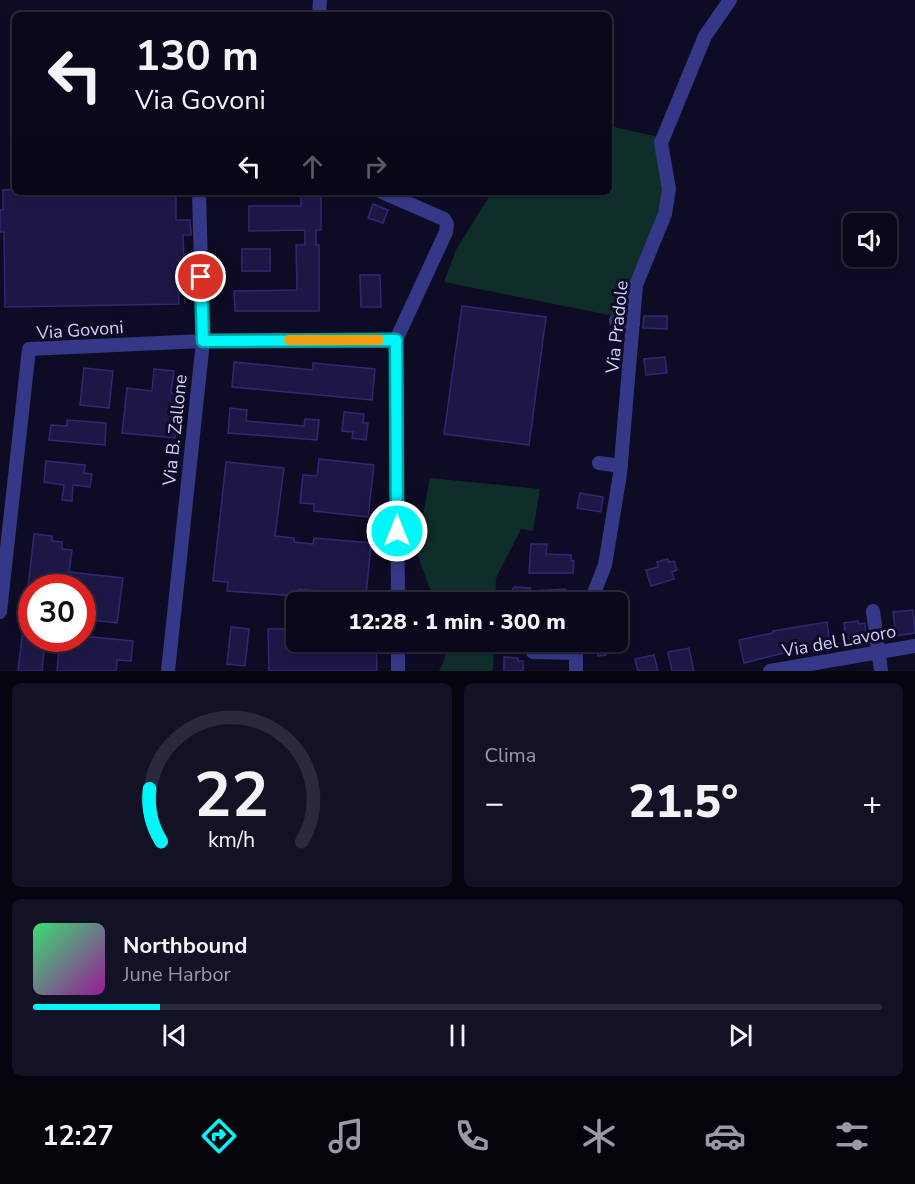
<!DOCTYPE html>
<html lang="it">
<head>
<meta charset="utf-8">
<style>
	body { margin:0; font-family:"Nunito Sans",sans-serif; background:#131224; color:#f1f3f6; height:100vh; display:flex; flex-direction:column; font-size:22px; white-space:nowrap }
	* { box-sizing:border-box; margin:0 }
	p { font-size:20px; color:#999aa3 }
	.icon { flex:none; width:33px; height:33px; fill:none; stroke:currentColor; stroke-width:2; stroke-linecap:round; stroke-linejoin:round }
	.map { position:relative; height:671px; overflow:hidden }
	.drawer { display:flex; flex-direction:column; gap:12px; padding:12px; background:#06050f; flex:1 }
	.drawer>* { flex:none }
	.guide { position:absolute; left:12px; top:12px; width:600px; height:183px; border-radius:9px; box-shadow:0 2px 4px #0004,0 0 0 2px #2a2a3a; background:#0a091b; color:#f1f3f6; overflow:hidden }
	.controls { position:absolute; left:843px; top:213px; display:grid; gap:12px }
	.controls a { display:grid; place-items:center; width:54px; height:54px; border-radius:9px; background:#0a091b; box-shadow:0 2px 4px #0004,0 0 0 2px #2a2a3a; font-size:30px }
	.speed { position:absolute; left:18px; top:574px; display:flex; gap:12px; font-size:30px; font-weight:700; text-align:center }
	.speed>* { display:grid; place-content:center; width:78px; height:78px; border-radius:50%; background:#0a091b; box-shadow:0 2px 4px #0004,0 0 0 2px #2a2a3a; line-height:1 }
	.speed .limit { border:9px solid #d22; background:#fff; color:#111 }
	.pin { position:absolute; display:grid; place-items:center; width:51px; height:51px; color:#fff; margin:-26px; border:3px solid #fff; border-radius:50%; box-shadow:0 2px 6px #0007 }
	.me { position:absolute; width:66px; margin:-33px; rotate:0deg; stroke-linejoin:round; filter:drop-shadow(0 0 4px #0008) }
	.turn { display:flex; align-items:center; gap:21px; height:126px; padding:0 24px; font-size:27px }
	.turn .icon { width:78px; height:78px; stroke-width:2.5 }
	.turn b { display:block; font-size:42px; line-height:51px }
	.lanes { display:flex; align-items:center; height:57px; padding:0 24px; background:#0003; justify-content:center; gap:30px; direction:ltr }
	.lanes .off { opacity:.35 }
	.big { font-size:45px; font-weight:800; line-height:1.1 }
	.drawer .card { flex:1; display:flex; flex-direction:column; justify-content:center; gap:9px; min-width:0; padding:0 21px; border-radius:9px; background:#131224 }
	.drawer .dial { align-items:center; gap:0 }
	.dial svg { height:156px; overflow:visible; fill:none; stroke:#2a2a3a; stroke-width:7; stroke-linecap:round; text-anchor:middle }
	.dial text { fill:#f1f3f6; stroke:none }
	.song { display:flex; align-items:center; gap:18px }
	.cover { width:72px; height:72px; border-radius:9px; background:linear-gradient(135deg,hsl(140 70% 55%),hsl(300 70% 35%)) }
	.played { height:6px; border-radius:3px; background:linear-gradient(90deg,#00f7fa 15%,#2a2a3a 15%) }
	.keys { display:flex; justify-content:space-around; direction:ltr }
	.heat { display:flex; justify-content:space-between; align-items:center; font-size:33px; direction:ltr }
	.drawer .tiles { flex:1; display:grid; gap:12px; grid-template-columns:1fr 1fr }
	.card:last-child { grid-column:span 2 }
	.trip { position:absolute; left:286px; top:592px; width:342px; height:60px; border-radius:9px; background:#0a091b; box-shadow:0 2px 4px #0004,0 0 0 2px #2a2a3a; font-weight:800; line-height:60px; text-align:center }
	.dock { display:flex; height:96px; justify-content:space-around; align-items:center; background:#04040b; color:#999aa3 }
	.dock .icon { width:42px; height:42px }
	.dock .active { color:#00f7fa }
	.dock b { font-size:27px; color:#f1f3f6 }
	.map>svg:first-child { display:block }
	.green { fill:#0f2e2a }
	.building { fill:#1d1746; stroke:#302874; stroke-width:1.5 }
	.lines { fill:none; stroke-linecap:round; stroke-linejoin:round }
	.minor { stroke:#343886; stroke-width:14 }
	.route-casing { stroke:#00a1a2; stroke-width:15 }
	.route { stroke:#00f7fa; stroke-width:10 }
	.slow { stroke:#f59e0b; stroke-width:10 }
	.labels { text-anchor:middle; dominant-baseline:central; stroke-width:6; stroke-linejoin:round; paint-order:stroke }
	.street-label { font-size:18px; fill:#d0cfff; stroke:#0e0c24 }
</style>
</head>
<body>
<div class="map">
<svg width="915" height="671" viewBox="0 0 915 671">
	<rect width="100%" height="100%" fill="#0e0c24"/>
	<path class="green" d="M 609,126 L 659,137 L 664,188 L 660,214 L 630,319 L 444,282 L 456,250 L 492,192 L 609,192 Z
		M 430,478 L 540,489 L 533,531 L 521,529 L 496,578 L 495,603 L 435,603 L 416,551 Z
		M 446,642 L 494,642 L 493,671 L 439,671 L 444,661 Z"/>
	<path class="building" d="M 15,189 L 15,192 L 176,192 L 176,220 L 190,220 L 191,235 L 183,235 L 185,286 L 178,286 L 179,304 L 5,307 L 4,232 L 0,232 L 0,210 L 3,210 L 3,190 Z
		M 301,193 L 321,193 L 321,230 L 316,230 L 316,245 L 319,245 L 319,311 L 235,311 L 234,291 L 297,290 L 296,245 L 305,245 L 305,230 L 249,231 L 249,206 L 301,206 Z
		M 373,204 L 388,210 L 383,223 L 368,218 Z
		M 242,249 L 270,249 L 270,271 L 242,271 Z
		M 360,275 L 380,275 L 381,307 L 361,307 Z
		M 462,306 L 546,317 L 529,445 L 444,434 Z
		M 644,316 L 667,316 L 667,329 L 643,328 Z
		M 665,357 L 667,373 L 646,375 L 644,359 Z
		M 234,362 L 313,370 L 313,363 L 375,369 L 372,400 L 232,387 Z
		M 84,368 L 113,371 L 109,408 L 80,405 Z
		M 154,369 L 174,371 L 171,393 L 180,394 L 175,438 L 122,433 L 127,388 L 152,391 Z
		M 230,408 L 247,410 L 246,421 L 304,426 L 305,419 L 319,420 L 317,440 L 228,433 Z
		M 344,412 L 364,414 L 363,423 L 368,423 L 366,440 L 352,438 L 353,432 L 342,431 Z
		M 67,420 L 106,423 L 105,445 L 49,440 L 51,425 L 67,426 Z
		M 319,459 L 374,465 L 368,517 L 314,511 L 314,504 L 300,503 L 303,475 L 317,476 Z
		M 46,461 L 85,465 L 84,473 L 92,474 L 90,487 L 73,485 L 72,501 L 62,500 L 64,485 L 44,482 Z
		M 226,462 L 284,468 L 275,536 L 294,538 L 294,542 L 313,544 L 314,538 L 371,543 L 366,596 L 298,589 L 297,596 L 227,591 L 228,582 L 213,581 Z
		M 580,493 L 603,497 L 601,512 L 577,508 Z
		M 34,534 L 52,536 L 52,541 L 62,542 L 62,549 L 72,550 L 69,572 L 123,578 L 117,623 L 82,619 L 82,588 L 28,588 Z
		M 531,544 L 547,544 L 546,554 L 571,555 L 571,560 L 574,561 L 573,573 L 529,573 Z
		M 668,559 L 669,562 L 674,561 L 677,570 L 672,572 L 674,579 L 651,586 L 646,570 L 658,567 L 657,562 Z
		M 514,587 L 530,588 L 530,591 L 565,589 L 571,603 L 504,603 Z
		M 26,604 L 32,605 L 32,639 L 45,639 L 42,671 L 18,671 Z
		M 913,610 L 915,633 L 896,636 L 893,612 Z
		M 858,621 L 859,624 L 865,623 L 866,636 L 846,639 L 844,623 Z
		M 827,622 L 830,645 L 796,650 L 744,663 L 739,640 L 773,633 L 773,631 Z
		M 231,627 L 249,629 L 245,666 L 227,664 Z
		M 268,629 L 297,629 L 297,642 L 376,642 L 377,671 L 269,671 Z
		M 82,636 L 133,641 L 131,661 L 117,660 L 116,671 L 57,671 L 60,639 L 82,639 Z
		M 596,642 L 605,642 L 606,655 L 598,656 Z
		M 689,648 L 694,671 L 672,671 L 668,652 Z
		M 654,655 L 658,671 L 638,671 L 635,659 Z
		M 504,657 L 518,658 L 518,661 L 523,661 L 523,671 L 504,671 Z"/>
	<g class="lines">
		<path class="minor" d="M 319,15 L 320,0
			M 382,192 L 444,219 L 447,224 L 446,232 L 396,340 L 398,603
			M 616,321 L 633,324
			M 599,463 L 621,466
			M 590,603 L 605,565 L 620,474 L 636,285 L 665,214 L 669,189 L 661,143 L 705,36 L 730,0
			M 873,611 L 881,671
			M 0,612 L 29,349 L 203,341 L 396,340
			M 398,642 L 398,671
			M 533,652 L 576,653
			M 168,671 L 203,341 L 199,192
			M 576,671 L 576,642
			M 770,671 L 915,646"/>
	</g>
	<g class="lines">
		<defs>
			<path id="route" d="M 201,277 L 203,341 L 396,340 L 397,531"/>
		</defs>
		<use href="#route" class="route-casing"/>
		<use href="#route" class="route"/>
		<path class="slow" d="M 289,340 L 379,340"/>
	</g>
	<g class="labels">
		<g class="street-label">
			<text transform="translate(617 327) rotate(-84)">Via Pradole</text>
			<text transform="translate(80 330) rotate(-4)">Via Govoni</text>
			<text transform="translate(175 430) rotate(-84)">Via B. Zallone</text>
			<text transform="translate(839 641) rotate(-10)">Via del Lavoro</text>
		</g>
	</g>
</svg>
<div class="controls">
<a><svg class="icon" aria-label="sound" viewBox="0 0 24 24"><path d="M4 9h4l5-4v14l-5-4H4zM17 9q2 3 0 6"/></svg></a>
</div>
<div class="speed"><div class="limit">30</div></div>
<div class="pin" style="left:201px;top:277px;background:#d93025"><svg class="icon" aria-label="arrive" viewBox="0 0 24 24"><path d="M6 21V4h12l-3 4 3 4H6"/></svg></div>
<svg class="me" style="left:397px;top:531px" viewBox="-20 -20 40 40"><circle r="17" fill="#00f7fa" stroke="#fff" stroke-width="3"/><path d="M0-11L8 9 0 5-8 9z" fill="#fff"/></svg>
<div class="trip">12:28 · 1 min · 300 m</div>
<div class="guide">
<div class="turn"><svg class="icon" aria-label="left" viewBox="0 0 24 24"><path d="M17 20v-9H6M10 6l-5 5 5 5"/></svg><div><b>130 m</b>Via Govoni</div></div>
<div class="lanes"><svg class="icon" aria-label="left" viewBox="0 0 24 24"><path d="M17 20v-9H6M10 6l-5 5 5 5"/></svg><svg class="icon off" aria-label="ahead" viewBox="0 0 24 24"><path d="M12 20V5M6 11l6-6 6 6"/></svg><svg class="icon off" aria-label="right" viewBox="0 0 24 24"><path d="M7 20v-9h11M14 6l5 5-5 5"/></svg></div>
</div>
</div>
<section class="drawer">
<div class="tiles">
<div class="card dial"><svg viewBox="0 0 100 80">
<path d="M14 69A42 42 0 1 1 86 69"/>
<path d="M14 69A42 42 0 0 1 8 42" stroke="#00f7fa"/>
<text x="50" y="56" font-size="32" font-weight="700">22</text>
<text x="50" y="72" font-size="11">km/h</text>
</svg></div>
<div class="card"><p>Clima</p>
<div class="heat"><a>−</a><b class="big">21.5°</b><a>+</a></div>
</div>
<div class="card">
<div class="song"><i class="cover"></i><div><b>Northbound</b><p>June Harbor</p></div></div>
<div class="played"></div>
<div class="keys"><svg class="icon" aria-label="previous" viewBox="0 0 24 24"><path d="M18 5L8 12l10 7zM5 5v14"/></svg><svg class="icon" aria-label="pause" viewBox="0 0 24 24"><path d="M8 5v14M16 5v14"/></svg><svg class="icon" aria-label="next" viewBox="0 0 24 24"><path d="M6 5l10 7-10 7zM19 5v14"/></svg></div>
</div>
</div>
</section>
<nav class="dock">
<b>12:27</b>
<svg class="icon active" aria-label="directions" viewBox="0 0 24 24"><path d="M12 3l9 9-9 9-9-9zM9 14v-3h6M13 9l2 2-2 2"/></svg>
<svg class="icon" aria-label="music" viewBox="0 0 24 24"><path d="M9 18V5l10-2v13"/><circle cx="6" cy="18" r="3"/><circle cx="16" cy="16" r="3"/></svg>
<svg class="icon" aria-label="phone" viewBox="0 0 24 24"><path d="M5 4h4l2 5-3 2q2 4 5 5l2-3 5 2v4C11 20 4 13 5 4z"/></svg>
<svg class="icon" aria-label="climate" viewBox="0 0 24 24"><path d="M12 3v18M4 7l16 10M4 17L20 7"/></svg>
<svg class="icon" aria-label="car" viewBox="0 0 24 24"><path d="M5 17H2v-5l4-1 3-4h7l3 4 3 1v5h-3M9 17h6M6 11h13"/><circle cx="7" cy="17" r="2"/><circle cx="17" cy="17" r="2"/></svg>
<svg class="icon" aria-label="filters" viewBox="0 0 24 24"><path d="M4 7h16M4 17h16"/><circle cx="9" cy="7" r="2"/><circle cx="15" cy="17" r="2"/></svg>
</nav>
</body>
</html>
